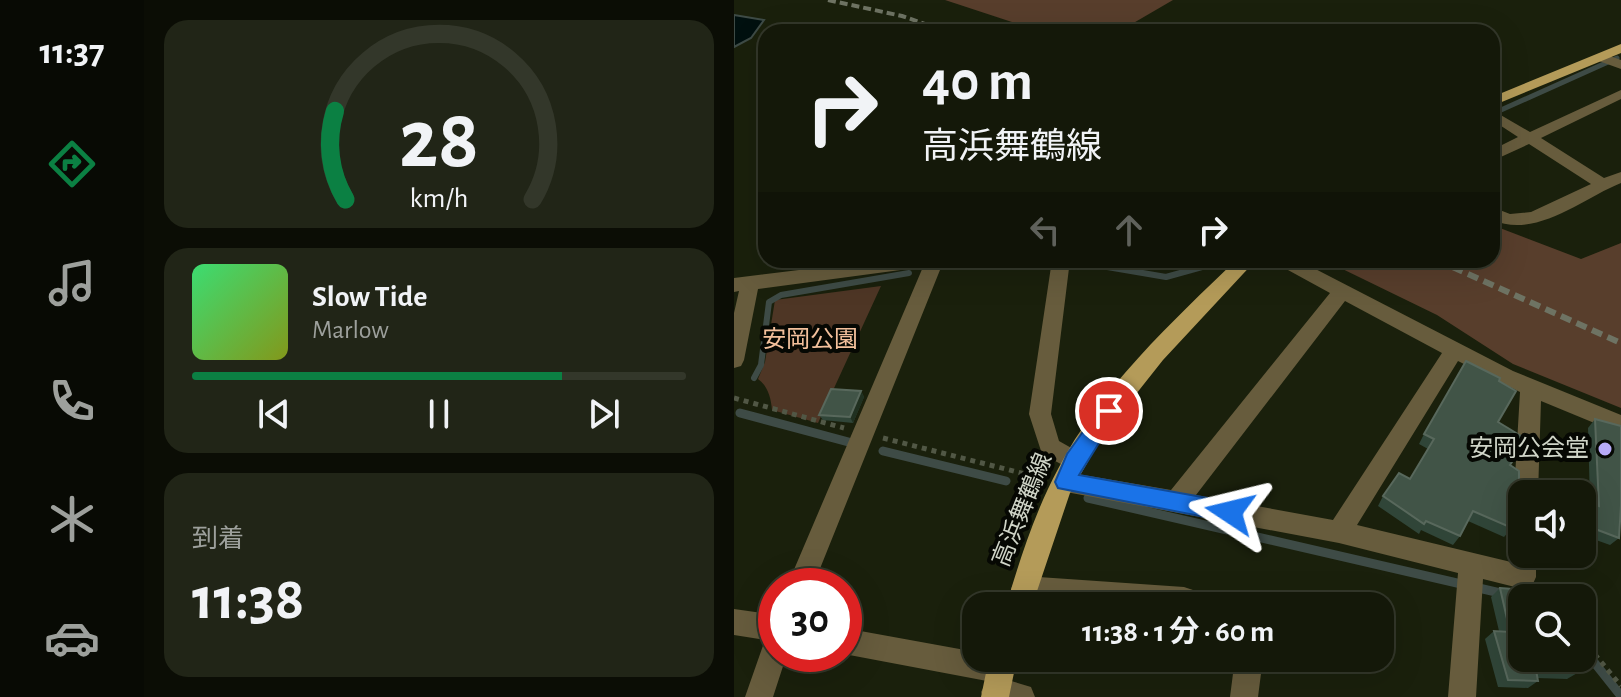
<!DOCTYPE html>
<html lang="ja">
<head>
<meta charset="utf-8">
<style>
	body { margin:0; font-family:"Alegreya Sans","Noto Sans JP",sans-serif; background:#212517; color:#f1f3f6; height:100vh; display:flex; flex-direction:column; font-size:30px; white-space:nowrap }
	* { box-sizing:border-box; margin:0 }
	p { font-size:26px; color:#9da09c }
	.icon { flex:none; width:44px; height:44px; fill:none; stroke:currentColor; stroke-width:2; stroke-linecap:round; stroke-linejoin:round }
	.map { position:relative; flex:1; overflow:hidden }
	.side { display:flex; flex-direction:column; gap:20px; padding:20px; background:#0b0d05; width:590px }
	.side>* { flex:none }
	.guide { position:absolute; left:24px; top:24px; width:742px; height:244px; border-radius:24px; box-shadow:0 8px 32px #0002,0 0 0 2px #33372a; background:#141809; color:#f1f3f6; overflow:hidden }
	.controls { position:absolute; left:774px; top:480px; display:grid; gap:16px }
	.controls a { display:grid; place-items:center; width:88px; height:88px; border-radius:16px; background:#141809; box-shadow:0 8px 32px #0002,0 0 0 2px #33372a; font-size:40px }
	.speed { position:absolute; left:24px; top:568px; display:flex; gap:16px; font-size:40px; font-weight:700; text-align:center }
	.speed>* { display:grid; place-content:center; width:104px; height:104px; border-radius:50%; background:#141809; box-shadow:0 8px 32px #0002,0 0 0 2px #33372a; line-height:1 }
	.speed .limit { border:12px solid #d22; background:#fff; color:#111 }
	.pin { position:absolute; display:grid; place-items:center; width:68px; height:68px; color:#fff; margin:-34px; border:4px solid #fff; border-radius:50%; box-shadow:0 2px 8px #0007 }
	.me { position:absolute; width:88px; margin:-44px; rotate:280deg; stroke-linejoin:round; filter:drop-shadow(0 0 6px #0008) }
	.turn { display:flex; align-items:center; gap:28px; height:168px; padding:0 32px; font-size:36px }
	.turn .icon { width:104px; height:104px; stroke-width:2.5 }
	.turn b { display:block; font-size:56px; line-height:68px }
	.lanes { display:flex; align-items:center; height:76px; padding:0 32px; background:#0003; justify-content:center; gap:40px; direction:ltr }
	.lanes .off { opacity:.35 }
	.big { font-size:60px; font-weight:700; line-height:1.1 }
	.side .widget { flex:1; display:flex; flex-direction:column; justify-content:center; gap:12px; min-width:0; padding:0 28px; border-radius:24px; background:#212517 }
	.side .dial { align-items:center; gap:0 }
	.dial svg { height:208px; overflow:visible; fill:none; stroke:#33372a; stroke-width:7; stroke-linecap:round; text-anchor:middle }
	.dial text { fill:#f1f3f6; stroke:none }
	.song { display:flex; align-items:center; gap:24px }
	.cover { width:96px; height:96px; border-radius:12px; background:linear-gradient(135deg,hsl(140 70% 55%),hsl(70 70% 35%)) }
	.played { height:8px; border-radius:4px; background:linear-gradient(90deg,#0b8043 75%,#33372a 75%) }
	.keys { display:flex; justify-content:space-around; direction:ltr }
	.trip { position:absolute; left:228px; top:592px; width:432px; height:80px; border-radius:24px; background:#141809; box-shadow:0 8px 32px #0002,0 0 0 2px #33372a; font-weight:700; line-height:80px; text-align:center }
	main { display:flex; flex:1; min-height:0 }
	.dock { display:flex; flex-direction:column; width:144px; justify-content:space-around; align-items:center; background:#080a04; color:#9da09c }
	.dock .icon { width:56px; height:56px }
	.dock .active { color:#0b8043 }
	.dock b { font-size:36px; color:#f1f3f6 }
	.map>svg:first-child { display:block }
	.green { fill:#4e3625 }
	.forest { fill:#583e2c }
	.water { fill:#00100f; stroke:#3e4b46; stroke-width:2 }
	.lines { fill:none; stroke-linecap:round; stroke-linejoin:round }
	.stream-far2 { stroke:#3e4b46; stroke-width:5 }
	.stream-far1 { stroke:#3e4b46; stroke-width:6 }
	.stream { stroke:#3e4b46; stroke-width:9 }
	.path-far1 { stroke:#515745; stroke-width:3; stroke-dasharray:3 3; stroke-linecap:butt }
	.path { stroke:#515745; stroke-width:5; stroke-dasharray:5 5; stroke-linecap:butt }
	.minor { fill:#675c3d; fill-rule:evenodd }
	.major { fill:#b49b59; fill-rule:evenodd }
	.rail-far1 { stroke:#6e7363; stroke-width:4; stroke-dasharray:8 4; stroke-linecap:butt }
	.rail { stroke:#6e7363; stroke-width:6; stroke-dasharray:11 6; stroke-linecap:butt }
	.wall { fill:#304538 }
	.shaded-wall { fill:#203020 }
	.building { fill:#415447; stroke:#58685c; stroke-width:2 }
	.route { fill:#1a73e8; stroke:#114b97; stroke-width:2 }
	.poi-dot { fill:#b7abf8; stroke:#060803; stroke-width:3 }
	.labels { text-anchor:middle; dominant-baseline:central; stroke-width:8; stroke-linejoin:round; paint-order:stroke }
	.park-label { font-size:24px; fill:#f3c09c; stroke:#060803 }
	.poi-label { font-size:24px; fill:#d0d5c8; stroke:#060803; text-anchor:end }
	.street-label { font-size:24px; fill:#d0d5c8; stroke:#060803 }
</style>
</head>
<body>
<main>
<nav class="dock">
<b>11:37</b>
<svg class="icon active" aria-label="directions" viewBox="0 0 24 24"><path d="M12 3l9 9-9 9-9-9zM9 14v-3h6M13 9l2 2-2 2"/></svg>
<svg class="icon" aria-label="music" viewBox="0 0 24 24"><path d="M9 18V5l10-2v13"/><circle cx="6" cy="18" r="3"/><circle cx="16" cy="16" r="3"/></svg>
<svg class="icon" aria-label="phone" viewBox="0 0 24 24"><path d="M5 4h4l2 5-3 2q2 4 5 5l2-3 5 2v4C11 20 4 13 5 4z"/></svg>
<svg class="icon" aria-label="climate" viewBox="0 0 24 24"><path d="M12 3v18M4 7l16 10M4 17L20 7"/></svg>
<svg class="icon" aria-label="car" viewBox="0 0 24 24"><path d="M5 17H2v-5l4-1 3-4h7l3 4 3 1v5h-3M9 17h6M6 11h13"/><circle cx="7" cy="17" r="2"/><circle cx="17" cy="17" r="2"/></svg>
</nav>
<section class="side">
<div class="widget dial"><svg viewBox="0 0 100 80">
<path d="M14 69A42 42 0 1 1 86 69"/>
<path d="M14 69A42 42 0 0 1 10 35" stroke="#0b8043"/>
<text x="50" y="56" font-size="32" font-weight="700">28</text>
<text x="50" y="72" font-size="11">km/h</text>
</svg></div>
<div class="widget">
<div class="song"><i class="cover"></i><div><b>Slow Tide</b><p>Marlow</p></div></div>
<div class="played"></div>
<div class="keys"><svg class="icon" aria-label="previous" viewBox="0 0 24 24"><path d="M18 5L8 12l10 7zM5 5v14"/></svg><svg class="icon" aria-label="pause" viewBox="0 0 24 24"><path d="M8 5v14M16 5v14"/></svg><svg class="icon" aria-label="next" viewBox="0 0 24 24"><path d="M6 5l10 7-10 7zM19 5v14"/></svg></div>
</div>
<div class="widget"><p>到着</p><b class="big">11:38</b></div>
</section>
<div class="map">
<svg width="887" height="697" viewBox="0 0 887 697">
	<rect width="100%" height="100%" fill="#1a200c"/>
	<path class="green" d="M 147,286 L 84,423 L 38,410 C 37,398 34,386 24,379 L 31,362 L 41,300 Z"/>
	<path class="forest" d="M 211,0 L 439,0 L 384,32 L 308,32 Z
		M 758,225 L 847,259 L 887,243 L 887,408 L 779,364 L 703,315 L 590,260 L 758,260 Z"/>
	<path class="water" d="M 0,15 L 30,20 L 17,38 L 0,47 Z"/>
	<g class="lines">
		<path class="stream-far2" d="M 758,114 L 883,58"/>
		<path class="stream-far1" d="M 344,262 L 432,277 L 468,267
			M 215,267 L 269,260
			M 20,378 L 27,365 L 35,302 L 47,295 L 175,273"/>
		<path class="stream" d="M 6,413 L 122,444
			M 149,451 L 272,481
			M 354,498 L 788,598
			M 848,647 L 887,696"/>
		<path class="path-far1" d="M 160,29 L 165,32"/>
		<path class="path" d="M 0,398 L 110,428
			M 149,438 L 307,478
			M 848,639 L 887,686"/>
		<path class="minor" d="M 867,53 L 887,60 L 887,69 L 862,60 L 860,57 Z
			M 887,90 L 887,99 L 807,138 L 870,178 L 887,172 L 887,183 C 847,199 803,239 758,220 L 758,207 L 776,214 L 797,212 L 857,184 L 795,144 L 758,161 L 758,150 L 784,137 L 758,120 L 758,110 L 796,132 Z
			M 147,260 L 210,260 L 79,586 L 53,586 L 189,267 L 24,289 L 10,360 L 7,366 L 0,368 L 0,313 L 5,291 L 0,292 L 0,278 Z
			M 318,260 L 336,260 L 317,414 L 325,441 L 348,454 L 351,461 L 348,468 L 340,471 L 308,454 L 295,414 Z
			M 540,260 L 564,260 L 779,371 L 887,415 L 887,434 L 807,401 L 804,494 L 788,494 L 788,503 L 780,494 L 786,392 L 724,361 L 623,525 L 777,562 L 781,546 L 788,543 L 788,554 L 802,554 L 802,577 L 798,586 L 789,589 L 749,579 L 742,697 L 714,697 L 724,573 L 605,543 L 332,492 L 324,489 L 320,482 L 324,475 L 332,472 L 437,490 L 596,293 L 543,264 ZM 611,301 L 708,353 L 599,520 L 462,495 Z
			M 290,576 L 450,587 L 480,597 L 484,606 L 352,606 L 290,602 L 281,598 L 277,589 L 281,580 Z
			M 0,609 L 42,615 L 42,654 L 53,654 L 39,697 L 11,697 L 31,640 L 0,635 Z
			M 110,628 L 242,652 L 242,658 L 276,660 L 280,670 L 274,680 L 297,687 L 301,697 L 249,697 L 247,692 L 253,681 L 110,654 Z
			M 501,658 L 529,658 L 524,697 L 496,697 Z"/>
		<path class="major" d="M 887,44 L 887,53 L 758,106 L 758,97 Z
			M 502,260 L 522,260 L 429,360 L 368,437 L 336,493 L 298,606 L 272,606 C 286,559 301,512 324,469 C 366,388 438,322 502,260 Z
			M 255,658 L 283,658 L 275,697 L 247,697 Z"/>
		<path class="rail-far1" d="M 94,0 L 168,16 L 214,32"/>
		<path class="rail" d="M 703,260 L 887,343"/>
	</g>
	<path class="wall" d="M 765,381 L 764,422 L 776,465 L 778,528 L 770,537 L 734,521 L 726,536 L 719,545 L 687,530 L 685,534 L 644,506 L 649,496 L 676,479 L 694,449 L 685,444 L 690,434 Z
		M 127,391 L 130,397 L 119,423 L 89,420 L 85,415 Z
		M 861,419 L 885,538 L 876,545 L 848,535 L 848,500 L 856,503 L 854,428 Z
		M 766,588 L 795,598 L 845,672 L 833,679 L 803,678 L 804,681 L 794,688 L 764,687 L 751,639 L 760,631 L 765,631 L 757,597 Z"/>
	<path class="shaded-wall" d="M 127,391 L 130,397 L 119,423 L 116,417 Z"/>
	<path class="building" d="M 732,361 L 766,378 L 765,381 L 782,391 L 764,422 L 787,436 L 786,450 L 776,465 L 785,471 L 785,484 L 792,494 L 788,494 L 788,510 L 778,528 L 739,511 L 726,536 L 692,521 L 690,524 L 649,496 L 665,473 L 676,479 L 700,439 L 690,434 Z
		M 97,389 L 127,391 L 116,417 L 85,415 Z
		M 861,419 L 887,426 L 887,505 L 885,538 L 848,524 L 848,500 L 865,506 Z
		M 766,588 L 793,590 L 795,598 L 788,598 L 788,658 L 840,658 L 845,672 L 802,670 L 804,681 L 774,680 L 760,631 L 776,632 Z"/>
	<path class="route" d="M 375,403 L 382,405 L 385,411 L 345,475 L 496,502 L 504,505 L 507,512 L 504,519 L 496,522 L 324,488 L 321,482 L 333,454 L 368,405 Z"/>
	<circle class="poi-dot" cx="871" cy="449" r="8"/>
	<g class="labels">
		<g class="park-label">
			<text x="76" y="340">安岡公園</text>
		</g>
		<g class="poi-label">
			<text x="855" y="449">安岡公会堂</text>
		</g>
		<g class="street-label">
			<text transform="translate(289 510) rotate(-68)">高浜舞鶴線</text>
		</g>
	</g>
</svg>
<div class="controls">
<a><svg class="icon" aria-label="sound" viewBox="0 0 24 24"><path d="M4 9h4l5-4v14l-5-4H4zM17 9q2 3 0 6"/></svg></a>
<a><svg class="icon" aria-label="search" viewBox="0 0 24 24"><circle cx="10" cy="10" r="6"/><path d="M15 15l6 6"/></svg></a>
</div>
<div class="speed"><div class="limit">30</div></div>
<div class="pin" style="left:375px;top:411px;background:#d93025"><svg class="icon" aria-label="arrive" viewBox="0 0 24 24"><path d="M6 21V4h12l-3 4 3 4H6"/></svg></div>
<svg class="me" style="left:496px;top:512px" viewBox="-20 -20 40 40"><path d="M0-17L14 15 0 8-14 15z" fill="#1a73e8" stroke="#fff" stroke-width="4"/></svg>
<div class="trip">11:38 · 1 分 · 60 m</div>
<div class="guide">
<div class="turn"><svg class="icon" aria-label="right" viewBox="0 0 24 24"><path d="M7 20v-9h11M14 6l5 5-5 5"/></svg><div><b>40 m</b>高浜舞鶴線</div></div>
<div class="lanes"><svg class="icon off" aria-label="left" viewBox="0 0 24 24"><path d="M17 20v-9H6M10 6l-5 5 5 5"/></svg><svg class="icon off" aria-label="ahead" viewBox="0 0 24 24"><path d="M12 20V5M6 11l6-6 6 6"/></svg><svg class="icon" aria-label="right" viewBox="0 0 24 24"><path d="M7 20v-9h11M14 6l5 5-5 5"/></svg></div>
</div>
</div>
</main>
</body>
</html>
